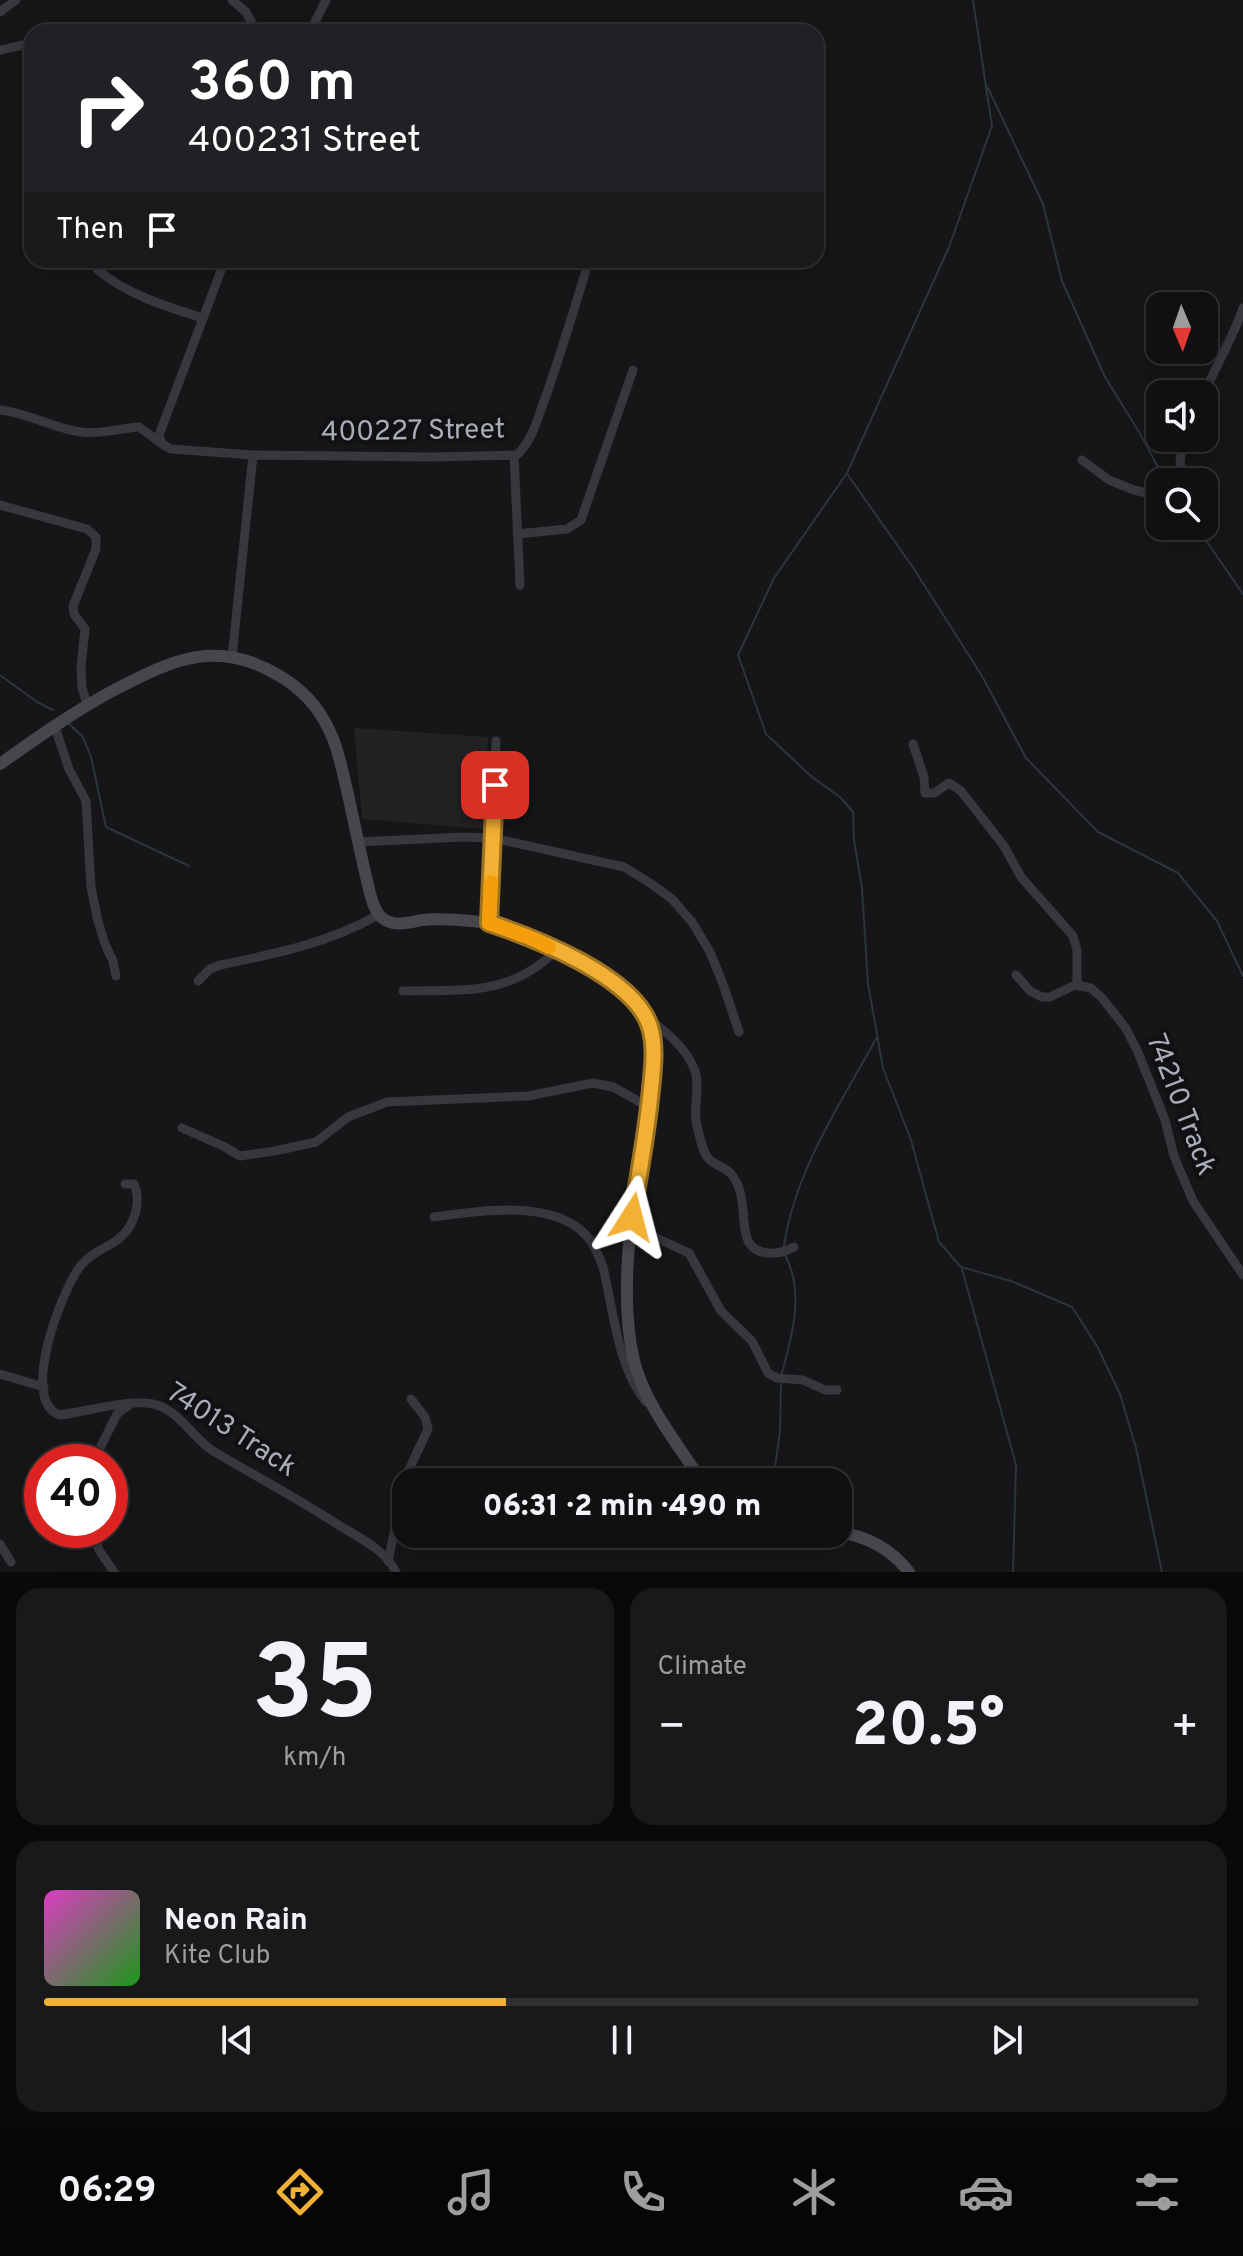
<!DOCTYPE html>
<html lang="en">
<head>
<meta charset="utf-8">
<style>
	body { margin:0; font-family:Overpass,sans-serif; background:#19191b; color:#f1f3f6; height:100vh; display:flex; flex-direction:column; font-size:30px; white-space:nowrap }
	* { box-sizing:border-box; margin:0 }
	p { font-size:26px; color:#9c9d9f }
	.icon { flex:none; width:44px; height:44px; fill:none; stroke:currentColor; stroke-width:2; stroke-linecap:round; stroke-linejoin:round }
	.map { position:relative; height:1572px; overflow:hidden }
	.sheet { display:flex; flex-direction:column; gap:16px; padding:16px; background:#09090a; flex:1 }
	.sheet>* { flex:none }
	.top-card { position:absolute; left:24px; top:24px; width:800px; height:244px; border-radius:24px; box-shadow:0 4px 20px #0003,0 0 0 2px #303032; background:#202124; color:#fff; overflow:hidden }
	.needle { width:52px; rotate:178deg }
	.tools { position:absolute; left:1146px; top:292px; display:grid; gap:16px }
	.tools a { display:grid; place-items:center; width:72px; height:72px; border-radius:16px; background:#101012; box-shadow:0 4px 20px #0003,0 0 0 2px #303032; font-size:40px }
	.speed { position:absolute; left:24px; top:1444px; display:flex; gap:16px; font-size:40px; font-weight:700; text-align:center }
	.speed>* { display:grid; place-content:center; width:104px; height:104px; border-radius:50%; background:#101012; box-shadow:0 4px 20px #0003,0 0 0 2px #303032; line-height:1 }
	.speed .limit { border:12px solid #d22; background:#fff; color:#111 }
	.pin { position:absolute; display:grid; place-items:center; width:68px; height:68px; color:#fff; margin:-34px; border-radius:16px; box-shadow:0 4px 12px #0006 }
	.me { position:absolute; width:88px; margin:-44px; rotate:9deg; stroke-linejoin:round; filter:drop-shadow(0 0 6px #0008) }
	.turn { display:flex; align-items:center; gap:28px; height:168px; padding:0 32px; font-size:36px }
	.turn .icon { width:104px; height:104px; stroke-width:2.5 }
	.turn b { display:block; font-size:56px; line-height:68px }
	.then { display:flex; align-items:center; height:76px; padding:0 32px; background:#0003; gap:16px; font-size:30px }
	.big { font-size:60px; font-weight:800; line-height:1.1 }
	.sheet .widget { flex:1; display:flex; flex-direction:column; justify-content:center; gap:12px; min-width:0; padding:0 28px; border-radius:24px; background:#19191b }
	.sheet .dial { align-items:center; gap:0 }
	.dial b { font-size:104px; line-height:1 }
	.song { display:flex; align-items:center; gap:24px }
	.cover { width:96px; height:96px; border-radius:12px; background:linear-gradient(135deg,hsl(310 70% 55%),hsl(120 70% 35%)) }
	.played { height:8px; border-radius:4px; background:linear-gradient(90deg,#f2b134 40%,#303032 40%) }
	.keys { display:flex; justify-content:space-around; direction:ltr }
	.heat { display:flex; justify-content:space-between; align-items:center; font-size:44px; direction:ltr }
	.sheet .tiles { flex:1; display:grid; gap:16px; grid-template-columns:1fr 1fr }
	.widget:last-child { grid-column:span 2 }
	.trip { position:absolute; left:392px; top:1468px; width:460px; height:80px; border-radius:24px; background:#101012; box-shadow:0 4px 20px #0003,0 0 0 2px #303032; font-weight:800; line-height:80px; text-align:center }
	.tab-bar { display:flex; height:128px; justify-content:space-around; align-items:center; background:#060607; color:#9c9d9f }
	.tab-bar .icon { width:56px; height:56px }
	.tab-bar .on { color:#f2b134 }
	.tab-bar b { font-size:36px; color:#f1f3f6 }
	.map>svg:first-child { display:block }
	.built { fill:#222225 }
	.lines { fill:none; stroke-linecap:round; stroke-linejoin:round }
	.stream { stroke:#2c353c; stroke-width:2 }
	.street { stroke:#37383d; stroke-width:9 }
	.secondary { stroke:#45474d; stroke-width:12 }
	.route-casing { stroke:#9d7322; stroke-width:20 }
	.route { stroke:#f2b134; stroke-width:14 }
	.slow { stroke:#f59e0b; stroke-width:14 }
	.labels { text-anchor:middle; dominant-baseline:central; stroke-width:8; stroke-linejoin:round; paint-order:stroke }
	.street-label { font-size:28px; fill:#a8adb8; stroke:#111113 }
</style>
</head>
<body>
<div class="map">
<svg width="1243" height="1572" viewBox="0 0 1243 1572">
	<rect width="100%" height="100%" fill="#161618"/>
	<path class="built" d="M 354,728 L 488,737 L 483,829 L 362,819 Z"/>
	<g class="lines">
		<path class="stream" d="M 973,0 L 992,126 L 949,247 L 847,473 L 774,578 L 738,655 L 766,734 L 812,777 L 840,797 L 853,812 L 854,840 L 862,888 L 868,984 L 883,1068 L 911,1140 L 939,1242 L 961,1267 L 1011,1281 L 1072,1307 L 1097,1346 L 1120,1394 L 1136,1448 L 1162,1572
			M 988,88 L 1043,204 L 1062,281 L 1105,377 L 1139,432 L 1166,482
			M 848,475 L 914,569 L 982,676 L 1026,758 L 1098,832 L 1178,873 L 1217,921 L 1243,976
			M 1196,526 L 1243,594
			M 0,675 L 37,702 L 53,710
			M 67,722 L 83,737 L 91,757 L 106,827 L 189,866
			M 784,1246 C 795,1170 841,1103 877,1037
			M 962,1269 L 1016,1465 L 1013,1572
			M 782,1373 C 792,1335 805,1292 785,1255
			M 773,1482 L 780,1431 L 781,1384"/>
		<path class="street" d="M 232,0 L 246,12 L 257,32
			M 0,12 L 16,0
			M 310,32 L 326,0
			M 0,50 L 32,43
			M 95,260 L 97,269 C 125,294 167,307 203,318
			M 225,260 L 159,435 L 162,444 L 171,449 L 253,455 L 430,457 L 517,455 C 534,439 539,413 547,393 C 562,349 576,304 589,260
			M 1204,394 C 1216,365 1233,338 1243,308
			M 0,410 C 28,413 53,428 81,432 C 101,435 119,428 139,427 L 162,444
			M 514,456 L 520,585
			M 1082,460 L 1109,480 L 1134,490 L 1160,496
			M 1182,482 L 1180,460 L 1185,438
			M 0,505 L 87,529 L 96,537 L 96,549 L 73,606 L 74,614 L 85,629 L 81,667 L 82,687 L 87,705
			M 517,534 L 567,529 L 581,520 L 633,370
			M 232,657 L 253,455
			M 55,727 L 69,769 L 86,801 L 91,887 L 98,921 L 105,944 L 113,961 L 116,976
			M 913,744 L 924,777 L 925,793 L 934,793 L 949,783 L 961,791 L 1004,846 L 1021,877 L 1073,936 L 1077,950 L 1077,985
			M 358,842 L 463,837 L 493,838 L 624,867 L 650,883 L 672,899 L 692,922 L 710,952 L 723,984 L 739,1032
			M 489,923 L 496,741
			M 1016,975 L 1030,991 L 1042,997 L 1050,997 L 1075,985 L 1091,988 L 1102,998 L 1125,1027 L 1137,1050 L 1165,1120 L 1174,1156 L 1193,1201 L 1243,1275
			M 198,981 L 210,969 L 220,965 C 275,954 329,943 378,915
			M 403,991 C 462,990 512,996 556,950
			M 646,1017 C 665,1031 687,1048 695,1071 C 701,1089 692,1108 697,1126 C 700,1136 702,1153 710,1160 C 718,1167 729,1168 734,1178 C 746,1196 741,1219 747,1238 C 754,1258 780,1255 794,1247
			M 182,1128 L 223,1146 L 240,1156 L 275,1151 L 316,1142 L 348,1117 L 387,1102 L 528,1096 L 593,1083 L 613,1087 L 649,1107
			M 125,1184 L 134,1184 C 140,1198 137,1213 130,1226 C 117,1247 97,1247 82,1264 C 63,1286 18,1402 60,1415 C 85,1412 135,1397 157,1405 C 181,1413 193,1438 213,1451 C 255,1476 299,1499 340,1526 C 360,1538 385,1550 396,1572
			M 636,1202 L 645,1227 L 652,1236 L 689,1253 L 721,1311 L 752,1341 L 768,1373 L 777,1378 L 803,1380 L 825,1390 L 837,1390
			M 434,1217 C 478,1211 551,1199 585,1234 C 594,1243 599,1256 603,1267 C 613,1309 618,1368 646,1402
			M 0,1374 L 44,1387
			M 93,1462 L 117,1414 L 129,1405
			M 93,1530 L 99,1550 L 114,1572
			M 0,1544 L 11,1562
			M 388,1561 L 407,1474 L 428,1429 L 425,1417 L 411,1399"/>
		<path class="secondary" d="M 0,764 C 38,737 76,710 118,688 C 174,659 218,639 278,675 C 301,688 319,707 330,732 C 339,750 342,771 347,790 C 355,826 362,862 371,897 C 375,910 379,920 393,923 C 403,925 414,921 423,920 C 439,918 455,920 472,921 C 513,924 625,976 644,1013 C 669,1061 636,1179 630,1234 C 626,1273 625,1323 634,1361 C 645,1405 678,1444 702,1482
			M 838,1532 C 867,1536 891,1549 909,1572
			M 737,1534 L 748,1539 L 789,1534"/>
	</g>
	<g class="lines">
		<defs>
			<path id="route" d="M 495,785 L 489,923 C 535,938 635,977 650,1027 C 656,1047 653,1068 651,1089 C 647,1132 639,1174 632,1217"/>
		</defs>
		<use href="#route" class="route-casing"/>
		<use href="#route" class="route"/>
		<path class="slow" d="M 491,882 L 489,923 L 534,939 L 549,947"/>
	</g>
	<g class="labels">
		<g class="street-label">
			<text transform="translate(413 432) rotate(-1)">400227 Street</text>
			<text transform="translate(1180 1105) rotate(69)">74210 Track</text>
			<text transform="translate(231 1431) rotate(33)">74013 Track</text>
		</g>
	</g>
</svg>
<div class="tools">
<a><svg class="needle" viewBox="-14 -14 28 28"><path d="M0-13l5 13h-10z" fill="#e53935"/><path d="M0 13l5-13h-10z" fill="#9c9d9f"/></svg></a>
<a><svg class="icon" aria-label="sound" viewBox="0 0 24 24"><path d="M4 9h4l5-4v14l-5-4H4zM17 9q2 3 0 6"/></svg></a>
<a><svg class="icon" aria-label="search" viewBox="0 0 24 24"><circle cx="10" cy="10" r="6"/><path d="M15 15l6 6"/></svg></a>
</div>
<div class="speed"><div class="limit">40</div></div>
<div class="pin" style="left:495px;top:785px;background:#d93025"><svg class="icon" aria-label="arrive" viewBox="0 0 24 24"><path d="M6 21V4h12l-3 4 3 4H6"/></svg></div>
<svg class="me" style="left:632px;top:1217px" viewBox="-20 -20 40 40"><path d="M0-17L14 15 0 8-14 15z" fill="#f2b134" stroke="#fff" stroke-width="4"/></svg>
<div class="trip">06:31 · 2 min · 490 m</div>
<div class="top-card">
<div class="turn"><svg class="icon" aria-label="right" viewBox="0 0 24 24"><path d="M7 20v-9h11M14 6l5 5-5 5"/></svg><div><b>360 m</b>400231 Street</div></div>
<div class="then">Then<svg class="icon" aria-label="arrive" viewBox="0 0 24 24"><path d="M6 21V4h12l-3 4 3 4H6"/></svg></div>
</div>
</div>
<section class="sheet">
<div class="tiles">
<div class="widget dial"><b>35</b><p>km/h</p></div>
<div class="widget"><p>Climate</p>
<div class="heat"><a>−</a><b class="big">20.5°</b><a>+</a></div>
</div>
<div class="widget">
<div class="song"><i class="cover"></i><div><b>Neon Rain</b><p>Kite Club</p></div></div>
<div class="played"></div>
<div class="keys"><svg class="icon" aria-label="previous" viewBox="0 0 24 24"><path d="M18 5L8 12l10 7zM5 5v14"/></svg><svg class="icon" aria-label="pause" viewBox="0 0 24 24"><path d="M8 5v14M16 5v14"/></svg><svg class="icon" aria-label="next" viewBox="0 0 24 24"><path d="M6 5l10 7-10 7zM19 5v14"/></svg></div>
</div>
</div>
</section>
<nav class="tab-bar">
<b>06:29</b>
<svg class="icon on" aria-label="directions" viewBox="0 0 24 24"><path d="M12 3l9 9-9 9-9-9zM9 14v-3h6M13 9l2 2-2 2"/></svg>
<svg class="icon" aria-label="music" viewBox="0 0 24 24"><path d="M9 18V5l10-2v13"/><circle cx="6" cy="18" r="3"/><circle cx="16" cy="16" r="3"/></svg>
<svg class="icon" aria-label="phone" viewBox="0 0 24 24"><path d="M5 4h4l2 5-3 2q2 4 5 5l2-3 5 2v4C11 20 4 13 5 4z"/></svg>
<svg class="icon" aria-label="climate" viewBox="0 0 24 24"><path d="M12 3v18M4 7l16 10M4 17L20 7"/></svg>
<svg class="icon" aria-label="car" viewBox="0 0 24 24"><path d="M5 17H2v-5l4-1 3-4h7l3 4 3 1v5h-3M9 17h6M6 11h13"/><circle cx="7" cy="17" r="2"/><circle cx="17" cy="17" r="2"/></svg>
<svg class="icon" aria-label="filters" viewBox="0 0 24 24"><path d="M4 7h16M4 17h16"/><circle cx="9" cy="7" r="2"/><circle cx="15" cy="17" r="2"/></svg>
</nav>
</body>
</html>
